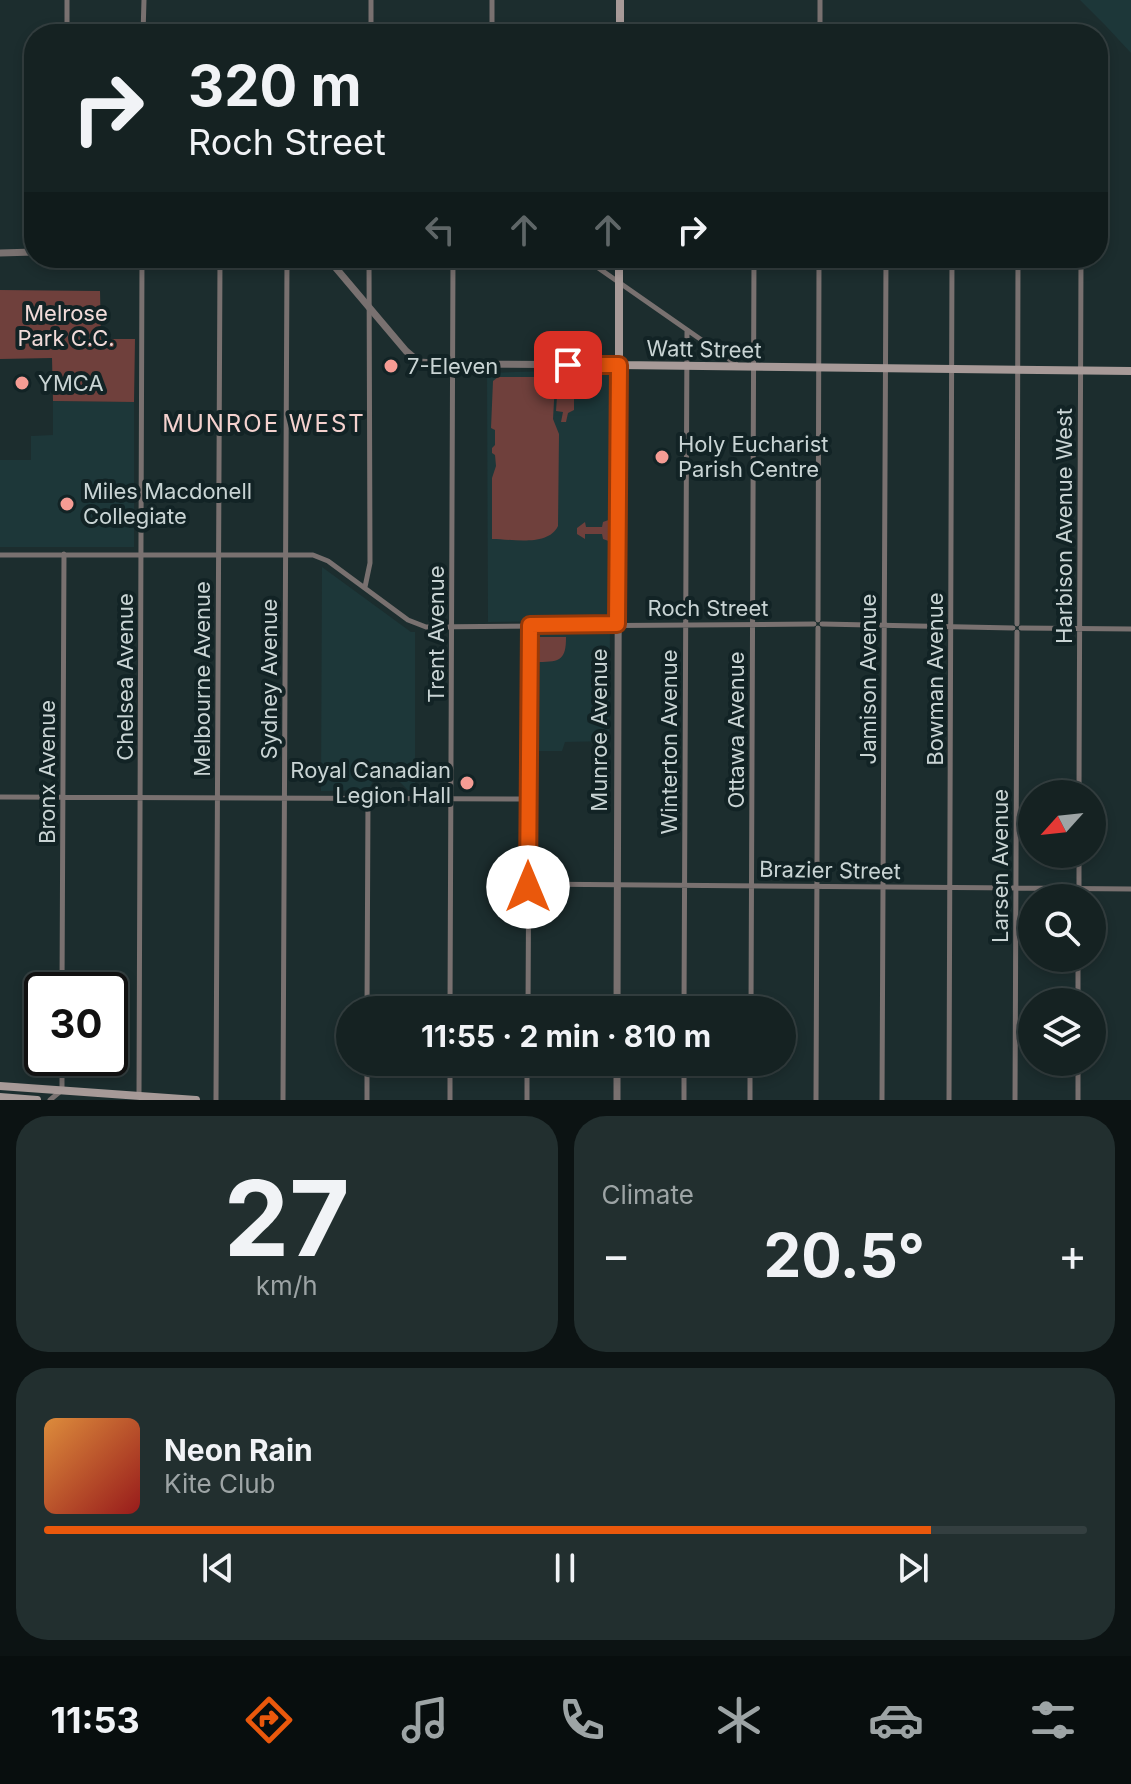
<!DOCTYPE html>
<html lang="en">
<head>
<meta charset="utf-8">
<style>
	body { margin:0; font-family:Inter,sans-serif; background:#222f2f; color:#f1f3f6; height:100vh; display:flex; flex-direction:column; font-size:30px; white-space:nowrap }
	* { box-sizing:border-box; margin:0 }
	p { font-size:26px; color:#9da4a5 }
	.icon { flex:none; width:44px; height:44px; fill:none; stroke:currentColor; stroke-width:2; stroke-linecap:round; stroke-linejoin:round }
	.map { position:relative; height:1100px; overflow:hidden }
	.details { display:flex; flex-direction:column; gap:16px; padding:16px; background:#0c1313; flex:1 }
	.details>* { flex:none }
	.guide { position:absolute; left:24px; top:24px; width:1084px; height:244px; border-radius:32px; box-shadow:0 4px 12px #0003,0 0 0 2px #343f40; background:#152222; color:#f1f3f6; overflow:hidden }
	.needle { width:52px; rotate:243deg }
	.controls { position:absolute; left:1018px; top:780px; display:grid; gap:16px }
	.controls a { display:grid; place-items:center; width:88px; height:88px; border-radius:50%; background:#152222; box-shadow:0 4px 12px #0003,0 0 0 2px #343f40; font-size:40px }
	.speed { position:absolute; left:24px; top:972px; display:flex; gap:16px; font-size:40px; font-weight:700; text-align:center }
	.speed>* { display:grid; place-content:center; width:104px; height:104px; border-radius:50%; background:#152222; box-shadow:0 4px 12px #0003,0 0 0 2px #343f40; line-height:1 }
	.speed .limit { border:4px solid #111; border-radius:12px; background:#fff; color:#111 }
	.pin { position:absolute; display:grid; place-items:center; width:68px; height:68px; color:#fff; margin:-34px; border-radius:16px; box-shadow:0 4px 12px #0006 }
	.me { position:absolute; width:88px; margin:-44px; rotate:0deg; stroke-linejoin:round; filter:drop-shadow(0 0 6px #0008) }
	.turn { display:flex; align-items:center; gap:28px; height:168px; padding:0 32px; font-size:36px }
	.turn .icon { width:104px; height:104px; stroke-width:2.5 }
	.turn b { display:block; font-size:56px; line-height:68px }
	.lanes { display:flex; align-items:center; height:76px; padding:0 32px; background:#0003; justify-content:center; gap:40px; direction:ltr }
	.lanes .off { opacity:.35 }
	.big { font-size:60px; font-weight:700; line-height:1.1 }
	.details .card { flex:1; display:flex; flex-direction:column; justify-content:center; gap:12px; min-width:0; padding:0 28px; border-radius:32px; background:#222f2f }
	.details .dial { align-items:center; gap:0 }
	.dial b { font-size:104px; line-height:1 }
	.song { display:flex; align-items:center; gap:24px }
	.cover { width:96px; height:96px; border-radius:12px; background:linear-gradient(135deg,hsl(30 70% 55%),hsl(0 70% 35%)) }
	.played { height:8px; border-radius:4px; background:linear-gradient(90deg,#ea580c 85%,#343f40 85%) }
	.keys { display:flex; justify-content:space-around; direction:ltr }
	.heat { display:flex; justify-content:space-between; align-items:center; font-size:44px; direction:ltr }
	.details .tiles { flex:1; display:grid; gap:16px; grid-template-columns:1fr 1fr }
	.card:last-child { grid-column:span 2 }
	.trip { position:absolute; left:336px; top:996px; width:460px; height:80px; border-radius:40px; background:#152222; box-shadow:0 4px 12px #0003,0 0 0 2px #343f40; font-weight:700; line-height:80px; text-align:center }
	.tabs { display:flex; height:128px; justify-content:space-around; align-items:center; background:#080e0e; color:#9da4a5 }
	.tabs .icon { width:56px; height:56px }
	.tabs .active { color:#ea580c }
	.tabs b { font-size:36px; color:#f1f3f6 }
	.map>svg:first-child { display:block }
	.built { fill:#1d3739 }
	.green { fill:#6f403c }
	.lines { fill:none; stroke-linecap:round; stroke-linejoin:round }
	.minor { stroke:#797170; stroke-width:5 }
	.tertiary { stroke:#797170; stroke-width:7 }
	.secondary { stroke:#a79a98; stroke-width:8 }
	.route-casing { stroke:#983908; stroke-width:20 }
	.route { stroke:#ea580c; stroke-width:14 }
	.poi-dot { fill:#f59c94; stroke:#122325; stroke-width:3 }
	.labels { text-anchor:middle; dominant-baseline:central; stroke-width:8; stroke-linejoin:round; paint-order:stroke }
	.park-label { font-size:22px; fill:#f1dbd9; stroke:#122325 }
	.street-label { font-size:22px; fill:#c9d4d4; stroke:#122325 }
	.poi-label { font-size:22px; fill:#c9d4d4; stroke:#122325; text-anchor:start }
	.neighbourhood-label { font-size:24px; letter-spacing:2px; fill:#f4d1ce; stroke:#122325 }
</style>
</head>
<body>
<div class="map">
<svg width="1131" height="1100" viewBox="0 0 1131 1100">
	<rect width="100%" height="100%" fill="#1c2d2e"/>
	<path class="built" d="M 1080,0 L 1131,0 L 1131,53 L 1105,25 Z
		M 615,369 L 616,620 L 488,622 L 487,373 Z
		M 53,401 L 134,402 L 134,547 L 0,547 L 0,460 L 31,460 L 31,436 L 53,435 Z
		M 322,567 L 411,632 L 415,632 L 415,790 L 408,790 L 398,780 L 385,778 L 374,780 L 368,790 L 321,791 Z
		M 610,629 L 609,741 L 565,742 L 562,751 L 532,751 L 533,631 Z"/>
	<path class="green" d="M 0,290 L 100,291 L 101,339 L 135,339 L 134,402 L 53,401 L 52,358 L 0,359 Z
		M 561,376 L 574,378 L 574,410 L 568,413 L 566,422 L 561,422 L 563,412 L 556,411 L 558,382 Z
		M 498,377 L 548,377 L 555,384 L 553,419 L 559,434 L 558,526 C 548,547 512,539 492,539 L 492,478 L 496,466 L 495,455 L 492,453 L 492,448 L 495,445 L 495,430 L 491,428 L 493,381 Z
		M 614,518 L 614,543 L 603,539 L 602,534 L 585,534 L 585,539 L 577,534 L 577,528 L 585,522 L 586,527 L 602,527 L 603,522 Z
		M 539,637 L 566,637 C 566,659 561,662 539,662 Z"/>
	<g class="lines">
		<path class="minor" d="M 492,0 L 492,34
			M 1082,27 L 1082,34
			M 221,32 L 222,34
			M 67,34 L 67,0
			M 143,34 L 144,0
			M 371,34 L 371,0
			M 820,34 L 820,0
			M 584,258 L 736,364
			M 0,555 L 313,555 L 328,561 L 408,620 L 426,627 L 814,624
			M 365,587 L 370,563 L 369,258
			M 818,620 L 819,258
			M 822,624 L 1013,628
			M 1017,624 L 1018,258
			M 1021,628 L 1131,629
			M 1079,794 L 1081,258
			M 0,797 L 528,799
			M 528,884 L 1131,889
			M 1079,898 L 1079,854
			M 62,990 L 64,554
			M 1078,1002 L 1078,958
			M 367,1010 L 368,798
			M 450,1010 L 453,258
			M 528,1010 L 530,625
			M 684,1010 L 687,331
			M 751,1010 L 754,258
			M 139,1096 L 142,258
			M 50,1100 L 62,1090 L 62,1058
			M 216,1100 L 220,258
			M 283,1100 L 287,258
			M 367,1100 L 367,1062
			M 450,1100 L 450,1062
			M 527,1100 L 527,1062
			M 684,1100 L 684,1062
			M 750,1100 L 750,1062
			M 816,1100 L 818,628
			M 882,1100 L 886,258
			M 949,1100 L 952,258
			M 1015,1100 L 1017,632
			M 1078,1100 L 1078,1062"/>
		<path class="tertiary" d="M 0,253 L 34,252
			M 324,258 L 335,267 L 406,351 L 419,362 L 448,364 L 619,365 L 617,1010
			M 617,1100 L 617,1062"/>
		<path class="secondary" d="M 620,34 L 620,0
			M 619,258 L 619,365 L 1131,371
			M 0,1086 L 196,1100
			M 0,1097 L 37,1100"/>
	</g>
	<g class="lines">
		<defs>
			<path id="route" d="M 528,887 L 530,625 L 617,624 L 619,365 L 568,365"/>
		</defs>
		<use href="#route" class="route-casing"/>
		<use href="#route" class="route"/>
	</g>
	<g class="poi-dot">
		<circle cx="391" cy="366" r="8"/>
		<circle cx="22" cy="383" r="8"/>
		<circle cx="662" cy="457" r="8"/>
		<circle cx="67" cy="504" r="8"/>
		<circle cx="467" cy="783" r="8"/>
	</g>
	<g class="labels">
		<g class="park-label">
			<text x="66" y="313">Melrose<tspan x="66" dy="25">Park C.C.</tspan></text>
		</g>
		<g class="street-label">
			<text transform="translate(704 349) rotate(1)">Watt Street</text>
			<text transform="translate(1064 526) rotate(-90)">Harbison Avenue West</text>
			<text x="708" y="608">Roch Street</text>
			<text transform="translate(436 634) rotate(-90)">Trent Avenue</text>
			<text transform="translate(125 677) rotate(-90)">Chelsea Avenue</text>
			<text transform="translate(202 679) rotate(-90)">Melbourne Avenue</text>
			<text transform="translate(269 679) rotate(-90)">Sydney Avenue</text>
			<text transform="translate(868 679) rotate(-90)">Jamison Avenue</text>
			<text transform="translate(935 679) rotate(-90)">Bowman Avenue</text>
			<text transform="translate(599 730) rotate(-90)">Munroe Avenue</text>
			<text transform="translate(736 730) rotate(-90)">Ottawa Avenue</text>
			<text transform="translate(669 742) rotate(-90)">Winterton Avenue</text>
			<text transform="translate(47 772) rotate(-90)">Bronx Avenue</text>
			<text transform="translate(1000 866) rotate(-90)">Larsen Avenue</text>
			<text transform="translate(830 870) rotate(1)">Brazier Street</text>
		</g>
		<g class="poi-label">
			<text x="407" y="366">7-Eleven</text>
			<text x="38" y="383">YMCA</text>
			<text x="678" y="444">Holy Eucharist<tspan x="678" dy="25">Parish Centre</tspan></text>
			<text x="83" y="491">Miles Macdonell<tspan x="83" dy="25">Collegiate</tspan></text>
			<text x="451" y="770" text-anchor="end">Royal Canadian<tspan x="451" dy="25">Legion Hall</tspan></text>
		</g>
		<g class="neighbourhood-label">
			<text x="264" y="423">MUNROE WEST</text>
		</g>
	</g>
</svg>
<div class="controls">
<a><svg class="needle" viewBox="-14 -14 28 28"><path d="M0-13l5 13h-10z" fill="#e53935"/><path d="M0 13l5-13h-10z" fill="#9da4a5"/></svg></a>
<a><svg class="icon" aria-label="search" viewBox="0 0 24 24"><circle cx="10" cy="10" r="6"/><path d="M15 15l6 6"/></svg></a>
<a><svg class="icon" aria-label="layers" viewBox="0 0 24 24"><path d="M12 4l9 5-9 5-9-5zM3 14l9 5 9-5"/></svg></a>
</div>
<div class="speed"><div class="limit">30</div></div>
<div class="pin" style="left:568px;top:365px;background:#d93025"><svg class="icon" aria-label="arrive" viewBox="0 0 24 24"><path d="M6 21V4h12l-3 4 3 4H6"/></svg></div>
<svg class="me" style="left:528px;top:887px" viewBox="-20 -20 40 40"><circle r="19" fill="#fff"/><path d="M0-13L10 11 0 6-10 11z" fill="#ea580c"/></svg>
<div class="trip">11:55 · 2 min · 810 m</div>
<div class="guide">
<div class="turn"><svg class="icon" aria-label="right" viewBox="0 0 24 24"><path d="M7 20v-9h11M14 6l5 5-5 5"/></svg><div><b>320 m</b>Roch Street</div></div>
<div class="lanes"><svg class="icon off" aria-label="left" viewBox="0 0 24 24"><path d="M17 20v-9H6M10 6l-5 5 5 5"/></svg><svg class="icon off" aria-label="ahead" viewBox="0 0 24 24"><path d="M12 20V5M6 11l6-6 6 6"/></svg><svg class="icon off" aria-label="ahead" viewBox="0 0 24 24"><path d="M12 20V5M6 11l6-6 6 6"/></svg><svg class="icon" aria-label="right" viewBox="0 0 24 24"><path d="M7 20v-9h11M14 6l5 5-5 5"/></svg></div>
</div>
</div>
<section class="details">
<div class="tiles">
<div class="card dial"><b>27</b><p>km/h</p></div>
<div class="card"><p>Climate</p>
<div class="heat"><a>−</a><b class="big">20.5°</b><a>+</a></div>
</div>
<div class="card">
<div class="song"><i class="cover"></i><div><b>Neon Rain</b><p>Kite Club</p></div></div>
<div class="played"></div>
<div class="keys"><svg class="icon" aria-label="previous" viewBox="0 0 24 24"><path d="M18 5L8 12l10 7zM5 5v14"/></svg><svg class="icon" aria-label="pause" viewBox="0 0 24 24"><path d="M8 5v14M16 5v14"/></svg><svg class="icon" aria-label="next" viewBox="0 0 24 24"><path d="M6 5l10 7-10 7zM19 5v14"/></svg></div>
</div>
</div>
</section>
<nav class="tabs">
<b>11:53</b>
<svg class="icon active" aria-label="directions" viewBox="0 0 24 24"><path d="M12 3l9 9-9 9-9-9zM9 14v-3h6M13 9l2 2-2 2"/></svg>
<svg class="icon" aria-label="music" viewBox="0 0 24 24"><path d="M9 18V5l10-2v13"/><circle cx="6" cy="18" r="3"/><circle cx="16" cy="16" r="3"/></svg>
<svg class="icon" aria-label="phone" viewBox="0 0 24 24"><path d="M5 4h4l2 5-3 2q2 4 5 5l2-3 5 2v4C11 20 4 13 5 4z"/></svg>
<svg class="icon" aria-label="climate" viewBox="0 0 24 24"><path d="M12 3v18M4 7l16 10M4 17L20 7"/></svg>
<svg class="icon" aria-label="car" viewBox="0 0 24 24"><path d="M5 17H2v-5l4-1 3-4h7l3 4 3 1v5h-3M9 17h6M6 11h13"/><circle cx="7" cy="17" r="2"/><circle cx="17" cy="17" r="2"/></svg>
<svg class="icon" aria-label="filters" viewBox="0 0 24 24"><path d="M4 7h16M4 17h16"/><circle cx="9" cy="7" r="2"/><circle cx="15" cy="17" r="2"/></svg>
</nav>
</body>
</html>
